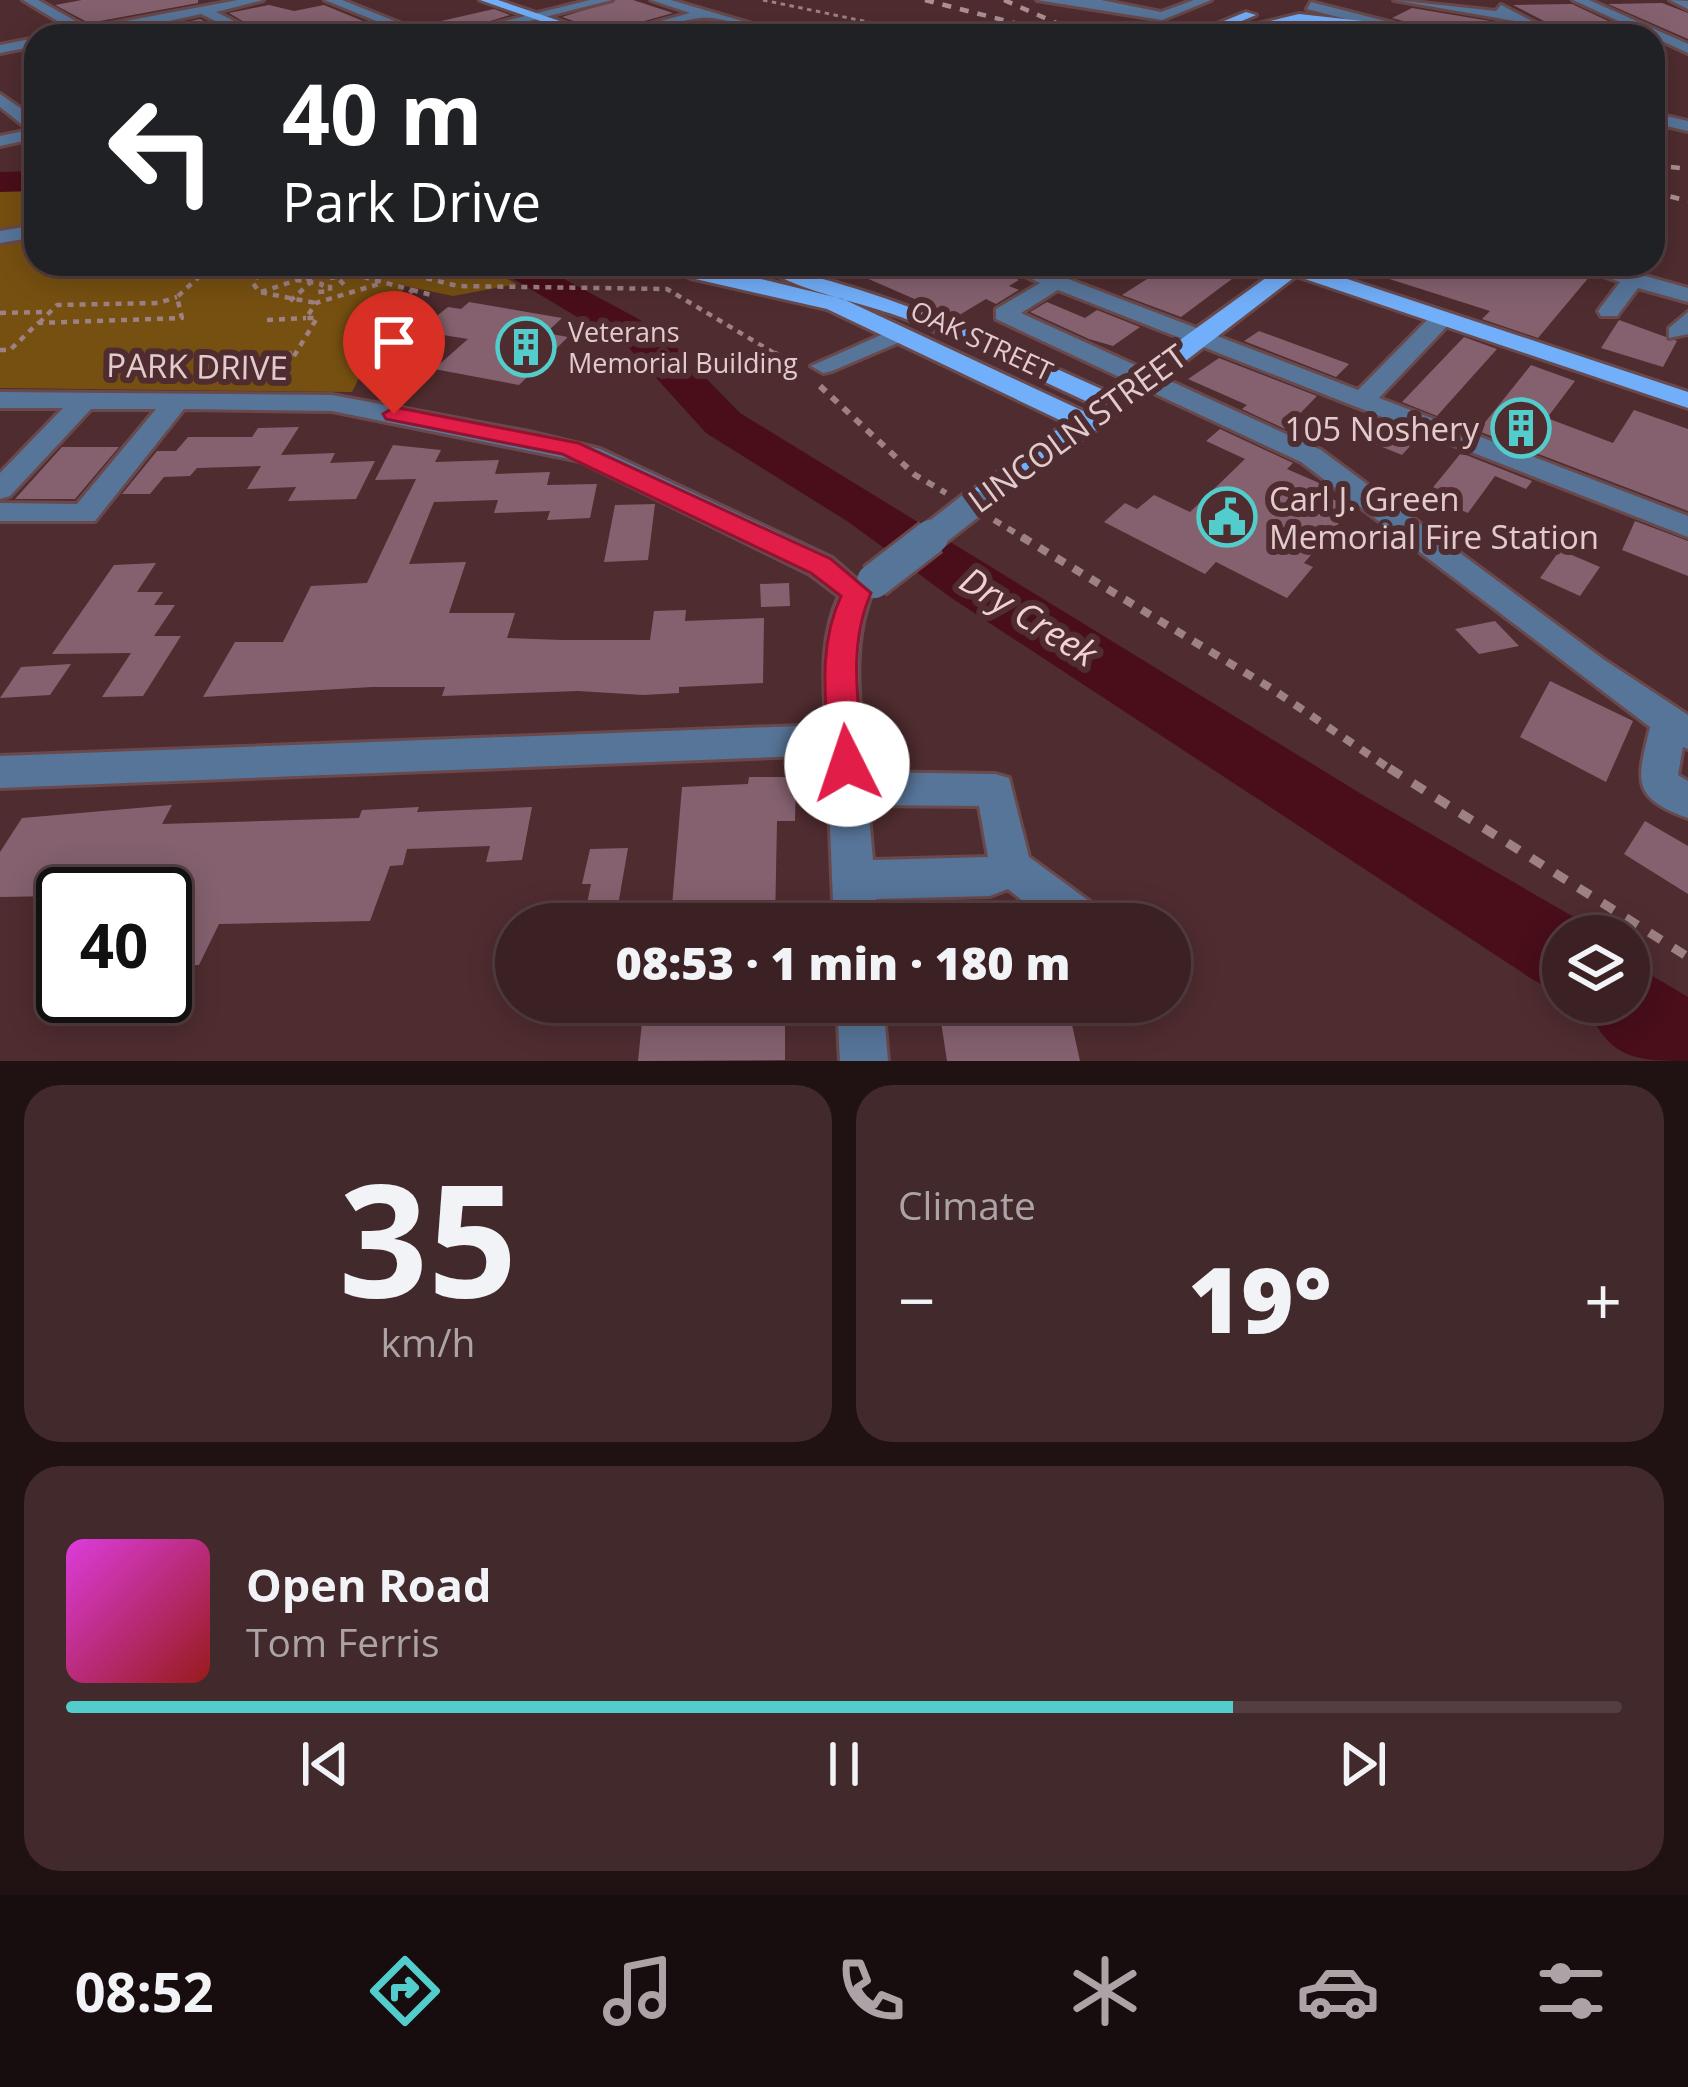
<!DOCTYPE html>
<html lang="en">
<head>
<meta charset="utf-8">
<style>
	body { margin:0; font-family:"Open Sans",sans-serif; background:#42292b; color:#f1f3f6; height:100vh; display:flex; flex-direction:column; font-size:45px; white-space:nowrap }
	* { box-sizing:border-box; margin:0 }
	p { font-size:39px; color:#aca3a6 }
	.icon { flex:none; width:66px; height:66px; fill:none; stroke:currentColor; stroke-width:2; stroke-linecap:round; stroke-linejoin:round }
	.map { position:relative; height:1061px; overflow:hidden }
	.panel { display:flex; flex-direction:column; gap:24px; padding:24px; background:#201213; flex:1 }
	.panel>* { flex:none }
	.hud { position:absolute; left:24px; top:24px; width:1641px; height:252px; border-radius:36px; box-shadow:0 6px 30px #0003,0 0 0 3px #543e41; background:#202124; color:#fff; overflow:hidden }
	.controls { position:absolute; left:1542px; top:915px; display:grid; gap:24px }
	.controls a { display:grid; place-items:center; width:108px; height:108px; border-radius:50%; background:#3b2123; box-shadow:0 6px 30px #0003,0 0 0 3px #543e41; font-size:60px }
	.speed { position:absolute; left:36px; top:867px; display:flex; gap:24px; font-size:60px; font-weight:700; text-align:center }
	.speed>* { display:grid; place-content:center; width:156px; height:156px; border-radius:50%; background:#3b2123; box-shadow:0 6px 30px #0003,0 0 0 3px #543e41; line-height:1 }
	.speed .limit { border:6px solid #111; border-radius:18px; background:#fff; color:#111 }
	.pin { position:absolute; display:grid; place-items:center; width:102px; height:102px; color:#fff; margin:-123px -51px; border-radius:50% 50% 50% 0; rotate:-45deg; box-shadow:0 0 12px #0007 }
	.pin .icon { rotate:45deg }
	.me { position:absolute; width:132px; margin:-66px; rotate:356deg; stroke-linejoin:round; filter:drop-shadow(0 0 9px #0008) }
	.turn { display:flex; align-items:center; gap:42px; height:252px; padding:0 60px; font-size:54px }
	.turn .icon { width:156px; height:156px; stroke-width:2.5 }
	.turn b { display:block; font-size:84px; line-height:102px }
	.big { font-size:90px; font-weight:800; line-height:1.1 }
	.panel .card { flex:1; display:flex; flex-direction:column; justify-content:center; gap:18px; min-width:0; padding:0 42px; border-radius:36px; background:#42292b }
	.panel .dial { align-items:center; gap:0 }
	.dial b { font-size:156px; line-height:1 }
	.song { display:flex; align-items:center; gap:36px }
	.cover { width:144px; height:144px; border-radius:18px; background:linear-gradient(135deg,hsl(300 70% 55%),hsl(0 70% 35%)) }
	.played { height:12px; border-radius:6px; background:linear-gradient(90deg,#52cdcc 75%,#543e41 75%) }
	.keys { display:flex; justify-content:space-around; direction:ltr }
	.heat { display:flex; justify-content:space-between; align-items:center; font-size:66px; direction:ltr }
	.panel .tiles { flex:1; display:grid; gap:24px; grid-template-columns:1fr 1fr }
	.card:last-child { grid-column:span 2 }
	.trip { position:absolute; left:495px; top:903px; width:696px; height:120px; border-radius:60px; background:#3b2123; box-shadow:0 6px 30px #0003,0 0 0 3px #543e41; font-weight:800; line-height:120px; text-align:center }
	.dock { display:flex; height:192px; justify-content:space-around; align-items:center; background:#180d0e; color:#aca3a6 }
	.dock .icon { width:84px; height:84px }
	.dock .active { color:#52cdcc }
	.dock b { font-size:54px; color:#f1f3f6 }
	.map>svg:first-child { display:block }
	.green { fill:#765011 }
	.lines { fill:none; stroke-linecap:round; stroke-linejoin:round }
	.river { fill:#490e19; fill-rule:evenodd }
	.building { fill:#85616f }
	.minor-casing { stroke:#69494b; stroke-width:6 }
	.major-casing { stroke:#69494b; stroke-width:6 }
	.path-far4 { stroke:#9d8183; stroke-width:3; stroke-dasharray:4.5 4.5; stroke-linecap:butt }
	.path-far3 { stroke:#9d8183; stroke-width:4.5; stroke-dasharray:6 6; stroke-linecap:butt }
	.path-far2 { stroke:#9d8183; stroke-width:6; stroke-dasharray:8 8; stroke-linecap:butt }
	.path-far1 { stroke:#9d8183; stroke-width:8; stroke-dasharray:10 10; stroke-linecap:butt }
	.path { stroke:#9d8183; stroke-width:9; stroke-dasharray:14 14; stroke-linecap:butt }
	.minor { fill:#577599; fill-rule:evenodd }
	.major { fill:#72affa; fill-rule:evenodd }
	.rail { stroke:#ac9193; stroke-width:4.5; stroke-dasharray:9 9; stroke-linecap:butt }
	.minor-bridge-far1-casing { stroke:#69494b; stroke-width:33; stroke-linecap:butt }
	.minor-bridge-casing { stroke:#69494b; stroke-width:40; stroke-linecap:butt }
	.minor-bridge-far1 { stroke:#577599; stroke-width:27 }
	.minor-bridge { stroke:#577599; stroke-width:34 }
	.route { fill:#e11d48; stroke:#92132f; stroke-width:3 }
	.labels { text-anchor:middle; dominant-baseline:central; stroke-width:12; stroke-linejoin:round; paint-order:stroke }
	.far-poi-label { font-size:27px; fill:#e1cbcc; stroke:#4f2c2f; text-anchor:start }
	.far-street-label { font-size:27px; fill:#e1cbcc; stroke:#4f2c2f }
	.street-label { font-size:33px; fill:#e1cbcc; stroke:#4f2c2f }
	.poi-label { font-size:33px; fill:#e1cbcc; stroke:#4f2c2f; text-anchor:end }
	.water-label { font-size:36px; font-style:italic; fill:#f1d1d3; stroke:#4f2c2f }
</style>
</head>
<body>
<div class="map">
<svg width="1688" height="1061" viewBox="0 0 1688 1061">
	<rect width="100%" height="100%" fill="#4f2c2f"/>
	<path class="green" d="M 36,188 L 36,264 L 479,264 L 517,284 L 453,296 L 405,286 L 352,392 L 0,388 L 0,189 Z"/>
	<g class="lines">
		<path class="river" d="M 36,171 L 36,191 L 0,192 L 0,172 Z
			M 489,264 L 536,264 L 659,330 L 740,413 L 1363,795 L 1591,927 L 1595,936 L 1563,936 L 1563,993 L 1535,981 L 950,597 L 850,523 L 706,433 L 629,348 Z
			M 1629,962 L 1688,997 L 1688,1061 C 1632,1061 1608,1058 1585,1002 L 1629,1002 Z"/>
	</g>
	<path class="building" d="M 82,0 L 198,0 L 198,3 L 89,23 L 55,5 Z
		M 616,0 L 633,0 L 673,13 L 605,32 L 562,17 Z
		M 1662,3 L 1688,13 L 1688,39 L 1608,4 Z
		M 1572,4 L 1640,36 L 1573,36 L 1513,5 Z
		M 269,5 L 294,11 L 324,5 L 375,26 L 331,36 L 268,36 L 229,13 Z
		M 1412,8 L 1514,25 L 1520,36 L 1466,36 L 1456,27 L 1438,36 L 1433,29 L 1392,18 Z
		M 494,9 L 510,15 L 441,36 L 419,26 Z
		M 200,19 L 236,36 L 120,36 Z
		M 703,22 L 729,31 L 729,36 L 642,36 Z
		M 834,264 L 979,264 L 1019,280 L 1009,286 L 1019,290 L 996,304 L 986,299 L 956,317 Z
		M 1115,264 L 1252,264 L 1181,317 L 1122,295 L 1147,279 Z
		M 1359,264 L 1550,264 L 1590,276 L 1538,338 L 1482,319 L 1490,311 L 1358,269 Z
		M 469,302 L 562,318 L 546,333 L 568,337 L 519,385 L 434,369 L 468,339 L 418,331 L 448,307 L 461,309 Z
		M 1047,302 L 1085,318 L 1097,310 L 1140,327 L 1113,346 L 1089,339 L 1030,312 Z
		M 1619,320 L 1677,341 L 1663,367 L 1601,348 Z
		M 1259,331 L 1349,364 L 1336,377 L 1244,341 Z
		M 1464,337 L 1497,349 L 1437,416 L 1402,402 Z
		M 1219,358 L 1317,396 L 1285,429 L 1242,409 L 1247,405 L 1188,379 Z
		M 1531,365 L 1575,381 L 1547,418 L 1613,443 L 1634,410 L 1688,429 L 1688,511 L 1478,431 Z
		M 1383,422 L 1419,436 L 1402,455 L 1365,440 Z
		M 299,427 L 281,455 L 335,453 L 330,463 L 375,461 L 356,499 L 288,501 L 296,487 L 247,489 L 261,466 L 197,468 L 190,476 L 164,477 L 150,494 L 122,494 L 157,451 L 176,451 L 188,437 L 252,437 L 258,428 Z
		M 1220,429 L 1293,463 L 1287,469 L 1326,486 L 1319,493 L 1352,508 L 1304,563 L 1313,567 L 1287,598 L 1216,562 L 1205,574 L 1104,522 L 1125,503 L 1137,509 L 1154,495 L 1190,512 L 1245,459 L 1206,441 Z
		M 393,445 L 441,450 L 435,462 L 499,460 L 495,474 L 550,472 L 547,485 L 597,484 L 590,518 L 547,520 L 550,511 L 494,513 L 498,500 L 434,502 L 409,564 L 466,562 L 449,613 L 515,613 L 507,638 L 562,640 L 650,640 L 654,611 L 686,610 L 685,621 L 764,618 L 763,683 L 679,687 L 679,693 L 643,695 L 578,691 L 442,696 L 445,687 L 372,687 L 203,697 L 235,642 L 283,642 L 311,586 L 367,583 L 416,479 L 375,480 Z
		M 62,447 L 119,447 L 75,499 L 15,499 Z
		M 1461,453 L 1532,481 L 1526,489 L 1495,476 L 1468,513 L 1426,496 Z
		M 655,504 L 648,560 L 604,562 L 615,505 Z
		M 1635,521 L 1688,541 L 1688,576 L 1622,550 Z
		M 1560,550 L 1600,567 L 1580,596 L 1540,578 Z
		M 156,563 L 137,592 L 163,592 L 154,605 L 175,605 L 154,636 L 181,636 L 143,696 L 102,697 L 131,653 L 52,654 L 114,565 Z
		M 789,583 L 790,606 L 761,607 L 760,584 Z
		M 1495,621 L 1519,646 L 1479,654 L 1455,629 Z
		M 71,664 L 50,695 L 0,698 L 21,667 Z
		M 1550,681 L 1633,721 L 1606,782 L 1520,737 Z
		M 749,777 L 796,777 L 795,821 L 777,821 L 775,924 L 739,924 L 740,914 L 671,918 L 682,787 L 748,784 Z
		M 172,805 L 162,824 L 359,818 L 362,810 L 419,807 L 417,812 L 532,807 L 522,860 L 486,862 L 490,846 L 407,849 L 403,865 L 390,866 L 370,921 L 219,924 L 199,965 L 165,966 L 165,894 L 0,897 L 0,852 L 22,818 Z
		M 1645,821 L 1688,846 L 1688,894 L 1624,854 Z
		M 628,848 L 616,917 L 584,918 L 591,884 L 582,884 L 590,849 Z
		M 938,1002 L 1067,1002 L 1080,1061 L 947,1061 Z
		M 770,1006 L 769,1019 L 785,1019 L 785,1060 L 638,1061 L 643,1012 Z"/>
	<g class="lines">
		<defs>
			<path id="minor" d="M 23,0 L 38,0 L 88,28 L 238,0 L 263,0 L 216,12 L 264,36 L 246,36 L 201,14 L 99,36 L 62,36 L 74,31 Z
				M 325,0 L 342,0 L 432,36 L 413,36 Z
				M 590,0 L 612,0 L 469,36 L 445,36 Z
				M 651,0 L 671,0 L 793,36 C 762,36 728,15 700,18 C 668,22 639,36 606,36 L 690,13 Z
				M 1037,0 L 1101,0 L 1161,12 L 1194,0 L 1211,0 L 1162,20 Z
				M 1394,0 L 1496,11 L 1501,5 L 1561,36 L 1544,36 L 1515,21 Z
				M 1573,0 L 1589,0 L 1688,44 L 1688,53 Z
				M 1670,0 L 1688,1 L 1688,9 Z
				M 1311,2 L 1432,33 L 1434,36 L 1412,36 L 1307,9 Z
				M 1456,31 L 1462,36 L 1448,36 Z
				M 36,38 L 36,46 L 0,53 L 0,45 Z
				M 0,94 L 36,119 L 36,138 L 0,146 L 0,136 L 29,130 L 0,107 Z
				M 1653,113 L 1688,121 L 1688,131 L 1653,123 Z
				M 36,225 L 36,237 L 0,243 L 0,231 Z
				M 1000,264 L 1029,264 L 1358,390 L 1434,313 L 1450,313 L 1450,323 L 1379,398 L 1688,516 L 1688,537 L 1058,290 L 1021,313 L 1321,450 L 1603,659 L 1688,715 L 1688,749 L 1683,747 L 1678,775 L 1688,781 L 1688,818 C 1629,797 1638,779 1650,727 L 1301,462 L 996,319 L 996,309 L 1040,283 Z
				M 1570,264 L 1603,264 L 1688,288 L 1688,302 L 1638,288 L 1617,316 L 1601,316 L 1598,311 L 1620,282 Z
				M 1688,312 L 1688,334 L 1669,338 L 1669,328 Z
				M 899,327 L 911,334 L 907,339 L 832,371 L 823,373 L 811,366 Z
				M 0,392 L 332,395 L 529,432 L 600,449 L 832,558 L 872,593 C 849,650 861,712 866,772 L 995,774 L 1009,778 L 1029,857 L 1100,909 L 1107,924 L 1051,924 L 1008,889 L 990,896 L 876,899 L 878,924 L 834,924 L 827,755 L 0,788 L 0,756 L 826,725 C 824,679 820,638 839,596 L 810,574 L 580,461 L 332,411 L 184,409 L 95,521 L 0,521 L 0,503 L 77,504 L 156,409 L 91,409 L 10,496 L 0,499 L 0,473 L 63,408 L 0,408 ZM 868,805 L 979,806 L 988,857 L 873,860 Z
				M 837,1002 L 883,1002 L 888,1061 L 840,1061 Z"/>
			<path id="major" d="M 480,0 L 498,0 L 604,36 L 584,36 Z
				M 1246,12 L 1256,15 L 1206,36 L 1187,36 Z
				M 1299,14 L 1381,23 L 1387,27 L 1381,31 L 1299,22 L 1232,36 L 1225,32 Z
				M 663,264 L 731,265 L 739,266 L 740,274 L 843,299 L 1083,411 L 1092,404 C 1030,375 969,345 906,319 C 869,304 783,288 761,264 C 779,264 788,270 804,274 C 911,301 1008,347 1108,392 L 1285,264 L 1302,264 L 1688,392 L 1688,408 L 1296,276 L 1097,429 L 973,513 L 958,504 L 963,497 L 1066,423 L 827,309 L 691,278 Z"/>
		</defs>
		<use href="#minor" class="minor-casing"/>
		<use href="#major" class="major-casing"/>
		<path class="path-far4" d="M 763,0 L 892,27 L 882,36
			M 892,27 L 953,36"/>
		<path class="path-far3" d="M 266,264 L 253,283 L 259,292 L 316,303
			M 280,264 L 275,269 L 294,269 L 297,280 L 322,284 L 318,292 L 330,291 L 330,278 L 337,277 L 346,287
			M 360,264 L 345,272 L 412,290 L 407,296
			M 368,264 L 458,286 L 667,289 L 779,356
			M 306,280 L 340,264
			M 412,290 L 435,296
			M 261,292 L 297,280
			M 290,301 L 310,283
			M 0,313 L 46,312
			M 267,320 L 306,318
			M 39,323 L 57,305 L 158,303 L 177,297
			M 0,350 L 10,350 L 38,323 L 182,318 L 177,297 L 203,273 L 258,271
			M 294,356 L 317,318 L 306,318 L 316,303 L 382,283"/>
		<path class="path-far2" d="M 774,353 L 801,369
			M 273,382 L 290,362 L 278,363 L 283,356 L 296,353
			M 820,386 L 915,475 L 946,493
			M 994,520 L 1027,540"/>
		<path class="path-far1" d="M 1022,537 L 1269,687 L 1393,771"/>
		<path class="path" d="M 1389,768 L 1688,957"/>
		<use href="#minor" class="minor"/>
		<use href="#major" class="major"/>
		<path class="rail" d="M 925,0 L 1065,36
			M 1004,0 L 1086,36
			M 1653,165 L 1688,169
			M 1653,192 L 1688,201"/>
		<defs>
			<path id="minor-bridge-far1" d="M 927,540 L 973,504"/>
			<path id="minor-bridge" d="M 874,581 L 931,537"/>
		</defs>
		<use href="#minor-bridge-far1" class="minor-bridge-far1-casing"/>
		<use href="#minor-bridge" class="minor-bridge-casing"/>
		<use href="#minor-bridge-far1" class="minor-bridge-far1"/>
		<use href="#minor-bridge" class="minor-bridge"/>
	</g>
	<path class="route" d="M 394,407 L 578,443 L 831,559 L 871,593 C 847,648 859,706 864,764 L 859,774 L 834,774 L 829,764 C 827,707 816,649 841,596 L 811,573 L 562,454 L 386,419 L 383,414 Z"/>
	<defs>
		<symbol id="building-ring" viewBox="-11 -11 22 22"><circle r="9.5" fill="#4f2c2f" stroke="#52cdcc" stroke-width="1.5"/><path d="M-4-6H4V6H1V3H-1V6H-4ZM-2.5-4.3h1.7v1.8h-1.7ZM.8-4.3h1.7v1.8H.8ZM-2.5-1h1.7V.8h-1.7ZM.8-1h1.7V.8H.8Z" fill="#52cdcc"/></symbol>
		<symbol id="civic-ring" viewBox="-11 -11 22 22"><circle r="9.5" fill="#4f2c2f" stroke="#52cdcc" stroke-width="1.5"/><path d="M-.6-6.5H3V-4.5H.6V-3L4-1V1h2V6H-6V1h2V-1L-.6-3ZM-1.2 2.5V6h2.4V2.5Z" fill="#52cdcc"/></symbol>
	</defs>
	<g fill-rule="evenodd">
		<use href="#building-ring" x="493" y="314" width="66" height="66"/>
		<use href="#building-ring" x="1488" y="395" width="66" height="66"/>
		<use href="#civic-ring" x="1194" y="484" width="66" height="66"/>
	</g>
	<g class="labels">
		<g class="far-poi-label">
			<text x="568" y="331">Veterans<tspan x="568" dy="31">Memorial Building</tspan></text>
		</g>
		<g class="far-street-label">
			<text transform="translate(982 340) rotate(25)">OAK STREET</text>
		</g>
		<g class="street-label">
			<text transform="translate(197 366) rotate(1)">PARK DRIVE</text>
			<text transform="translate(1077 428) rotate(-36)">LINCOLN STREET</text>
		</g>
		<g class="poi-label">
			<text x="1479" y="428">105 Noshery</text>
			<text x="1269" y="498" text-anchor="start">Carl J. Green<tspan x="1269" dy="38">Memorial Fire Station</tspan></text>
		</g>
		<g class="water-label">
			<text transform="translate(1029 616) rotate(32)">Dry Creek</text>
		</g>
	</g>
</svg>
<div class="controls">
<a><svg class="icon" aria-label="layers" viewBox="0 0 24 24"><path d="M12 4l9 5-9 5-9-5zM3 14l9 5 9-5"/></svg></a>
</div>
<div class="speed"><div class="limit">40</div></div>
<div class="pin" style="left:394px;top:414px;background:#d93025"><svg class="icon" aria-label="arrive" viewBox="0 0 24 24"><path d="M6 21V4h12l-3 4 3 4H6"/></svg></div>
<svg class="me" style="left:847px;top:764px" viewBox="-20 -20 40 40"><circle r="19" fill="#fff"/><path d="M0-13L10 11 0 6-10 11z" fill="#e11d48"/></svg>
<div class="trip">08:53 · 1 min · 180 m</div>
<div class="hud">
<div class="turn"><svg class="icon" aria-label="left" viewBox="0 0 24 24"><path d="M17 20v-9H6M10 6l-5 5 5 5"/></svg><div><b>40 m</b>Park Drive</div></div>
</div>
</div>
<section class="panel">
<div class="tiles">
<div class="card dial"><b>35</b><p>km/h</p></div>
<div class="card"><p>Climate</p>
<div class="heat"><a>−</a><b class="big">19°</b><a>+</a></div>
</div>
<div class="card">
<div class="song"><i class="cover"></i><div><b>Open Road</b><p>Tom Ferris</p></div></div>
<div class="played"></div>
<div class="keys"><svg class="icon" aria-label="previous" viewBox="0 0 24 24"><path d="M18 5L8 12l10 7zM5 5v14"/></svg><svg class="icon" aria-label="pause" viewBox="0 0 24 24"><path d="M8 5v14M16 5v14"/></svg><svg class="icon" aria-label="next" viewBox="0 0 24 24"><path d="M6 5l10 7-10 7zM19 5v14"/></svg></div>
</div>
</div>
</section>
<nav class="dock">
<b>08:52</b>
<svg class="icon active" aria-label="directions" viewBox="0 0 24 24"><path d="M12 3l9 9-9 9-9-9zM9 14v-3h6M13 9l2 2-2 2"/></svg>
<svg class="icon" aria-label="music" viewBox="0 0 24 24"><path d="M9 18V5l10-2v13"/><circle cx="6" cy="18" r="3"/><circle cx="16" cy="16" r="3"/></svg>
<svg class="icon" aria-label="phone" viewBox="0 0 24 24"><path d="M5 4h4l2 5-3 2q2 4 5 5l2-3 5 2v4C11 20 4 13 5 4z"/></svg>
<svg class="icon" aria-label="climate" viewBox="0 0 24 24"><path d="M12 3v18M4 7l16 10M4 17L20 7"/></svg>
<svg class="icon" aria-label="car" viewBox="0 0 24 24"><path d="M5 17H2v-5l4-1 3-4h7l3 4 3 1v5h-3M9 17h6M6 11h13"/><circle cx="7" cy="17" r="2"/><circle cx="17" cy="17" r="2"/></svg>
<svg class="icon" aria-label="filters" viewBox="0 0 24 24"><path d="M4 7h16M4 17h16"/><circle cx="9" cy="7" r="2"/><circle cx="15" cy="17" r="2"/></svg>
</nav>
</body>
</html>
